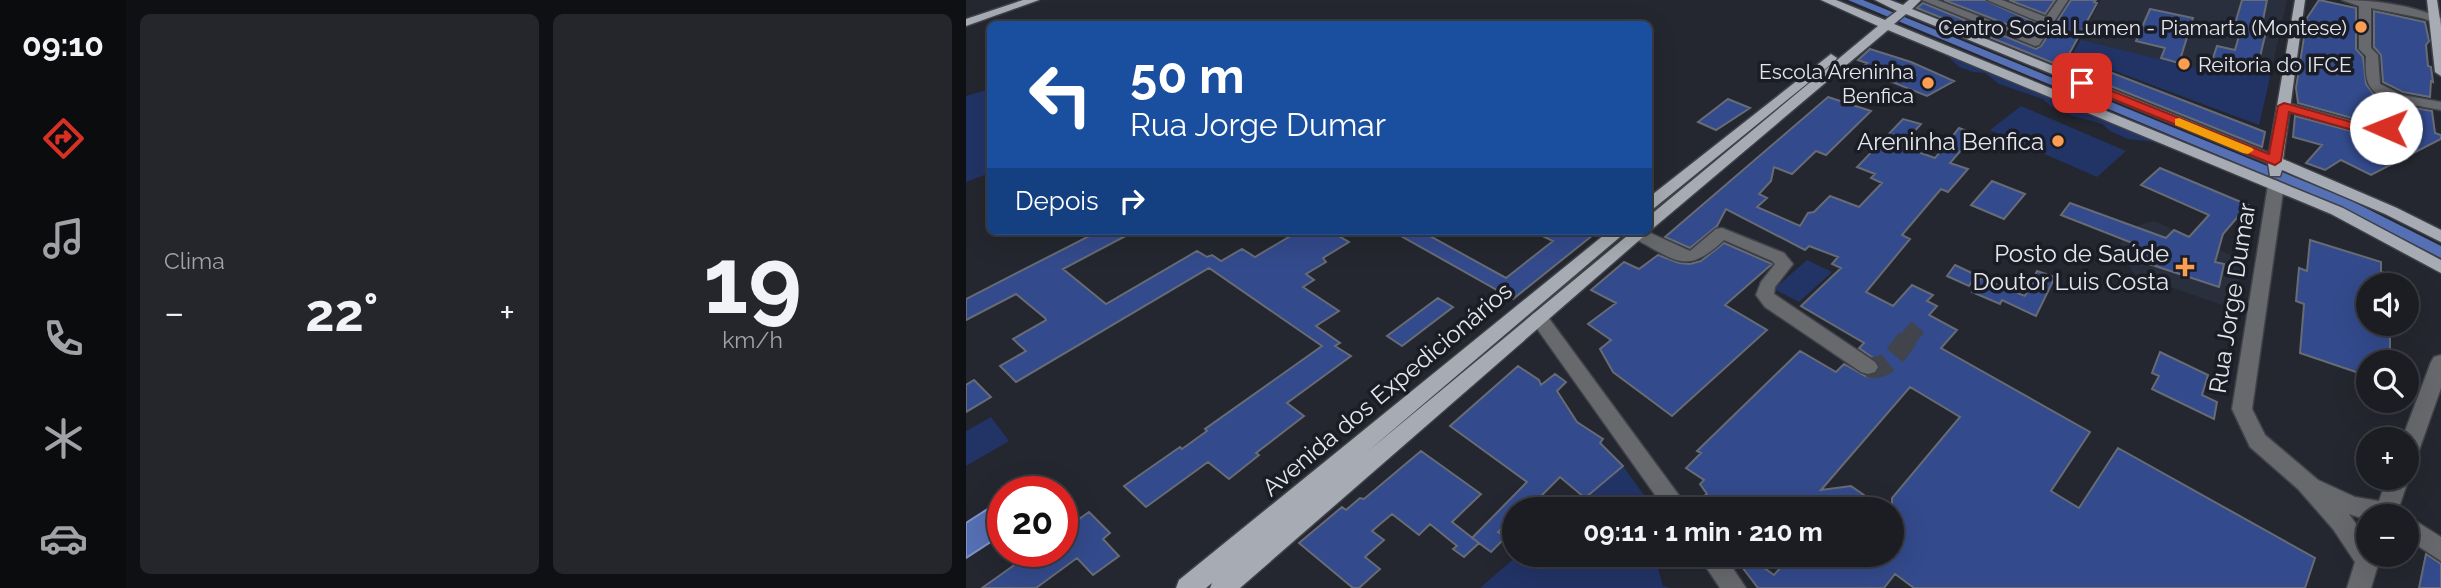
<!DOCTYPE html>
<html lang="pt">
<head>
<meta charset="utf-8">
<style>
	body { margin:0; font-family:Raleway,sans-serif; background:#24262b; color:#f1f3f6; height:100vh; display:flex; flex-direction:column; font-size:26px; white-space:nowrap }
	* { box-sizing:border-box; margin:0 }
	p { font-size:23px; color:#a0a2a6 }
	.icon { flex:none; width:38px; height:38px; fill:none; stroke:currentColor; stroke-width:2; stroke-linecap:round; stroke-linejoin:round }
	.map { position:relative; flex:1; overflow:hidden }
	.drawer { display:flex; flex-direction:column; gap:14px; padding:14px; background:#0f1013; width:840px }
	.drawer>* { flex:none }
	.top-card { position:absolute; left:21px; top:21px; width:665px; height:214px; border-radius:10px; box-shadow:0 7px 28px #0002,0 0 0 2px #393b41; background:#1a4fa0; color:#fff; overflow:hidden }
	.controls { position:absolute; left:1390px; top:273px; display:grid; gap:14px }
	.controls a { display:grid; place-items:center; width:63px; height:63px; border-radius:50%; background:#1b1d23; box-shadow:0 7px 28px #0002,0 0 0 2px #393b41; font-size:35px }
	.speed { position:absolute; left:21px; top:476px; display:flex; gap:14px; font-size:35px; font-weight:700; text-align:center }
	.speed>* { display:grid; place-content:center; width:91px; height:91px; border-radius:50%; background:#1b1d23; box-shadow:0 7px 28px #0002,0 0 0 2px #393b41; line-height:1 }
	.speed .limit { border:10px solid #d22; background:#fff; color:#111 }
	.pin { position:absolute; display:grid; place-items:center; width:60px; height:60px; color:#fff; margin:-30px; border-radius:14px; box-shadow:0 4px 10px #0006 }
	.me { position:absolute; width:77px; margin:-38px; rotate:271deg; stroke-linejoin:round; filter:drop-shadow(0 0 5px #0008) }
	.turn { display:flex; align-items:center; gap:24px; height:147px; padding:0 28px; font-size:32px }
	.turn .icon { width:91px; height:91px; stroke-width:2.5 }
	.turn b { display:block; font-size:49px; line-height:60px }
	.then { display:flex; align-items:center; height:66px; padding:0 28px; background:#0003; gap:14px; font-size:26px }
	.big { font-size:52px; font-weight:700; line-height:1.1 }
	.drawer .widget { flex:1; display:flex; flex-direction:column; justify-content:center; gap:10px; min-width:0; padding:0 24px; border-radius:10px; background:#24262b }
	.drawer .dial { align-items:center; gap:0 }
	.dial b { font-size:91px; line-height:1 }
	.heat { display:flex; justify-content:space-between; align-items:center; font-size:38px; direction:ltr }
	.drawer .tiles { flex:1; display:grid; gap:14px; grid-template-columns:repeat(2,1fr) }
	.trip { position:absolute; left:536px; top:497px; width:402px; height:70px; border-radius:35px; background:#1b1d23; box-shadow:0 7px 28px #0002,0 0 0 2px #393b41; font-weight:700; line-height:70px; text-align:center }
	main { display:flex; flex:1; min-height:0 }
	.tabs { display:flex; flex-direction:column; width:126px; justify-content:space-around; align-items:center; background:#0b0c0e; color:#a0a2a6 }
	.tabs .icon { width:49px; height:49px }
	.tabs .selected { color:#d93025 }
	.tabs b { font-size:32px; color:#f1f3f6 }
	.map>svg:first-child { display:block }
	.built { fill:#292f3c }
	.green { fill:#236 }
	.water { fill:#5670b5; stroke:#8193c5; stroke-width:2 }
	.lines { fill:none; stroke-linecap:round; stroke-linejoin:round }
	.canal { fill:#5670b5; fill-rule:evenodd }
	.building { fill:#334a8c; stroke:#676b74; stroke-width:2 }
	.minor-tunnel-far1 { stroke:#41444b; stroke-width:17; stroke-dasharray:17 8; stroke-linecap:butt }
	.minor-tunnel { stroke:#41444b; stroke-width:21; stroke-dasharray:21 10; stroke-linecap:butt }
	.minor-casing { stroke:#3f4249; stroke-width:3 }
	.major-casing { stroke:#3f4249; stroke-width:3 }
	.minor { fill:#67696d; fill-rule:evenodd }
	.major { fill:#a7abb3; fill-rule:evenodd }
	.route { fill:#d93025; stroke:#8d1f18; stroke-width:2 }
	.slow { fill:#f59e0b }
	.poi-dot { fill:#fb9e52; stroke:#1a1d25; stroke-width:2.5 }
	.labels { text-anchor:middle; dominant-baseline:central; stroke-width:7; stroke-linejoin:round; paint-order:stroke }
	.far-poi-label { font-size:21px; fill:#e4e6eb; stroke:#1a1d25; text-anchor:end }
	.poi-label { font-size:24px; fill:#e4e6eb; stroke:#1a1d25; text-anchor:end }
	.street-label { font-size:24px; fill:#e4e6eb; stroke:#1a1d25 }
</style>
</head>
<body>
<main>
<nav class="tabs">
<b>09:10</b>
<svg class="icon selected" aria-label="directions" viewBox="0 0 24 24"><path d="M12 3l9 9-9 9-9-9zM9 14v-3h6M13 9l2 2-2 2"/></svg>
<svg class="icon" aria-label="music" viewBox="0 0 24 24"><path d="M9 18V5l10-2v13"/><circle cx="6" cy="18" r="3"/><circle cx="16" cy="16" r="3"/></svg>
<svg class="icon" aria-label="phone" viewBox="0 0 24 24"><path d="M5 4h4l2 5-3 2q2 4 5 5l2-3 5 2v4C11 20 4 13 5 4z"/></svg>
<svg class="icon" aria-label="climate" viewBox="0 0 24 24"><path d="M12 3v18M4 7l16 10M4 17L20 7"/></svg>
<svg class="icon" aria-label="car" viewBox="0 0 24 24"><path d="M5 17H2v-5l4-1 3-4h7l3 4 3 1v5h-3M9 17h6M6 11h13"/><circle cx="7" cy="17" r="2"/><circle cx="17" cy="17" r="2"/></svg>
</nav>
<section class="drawer">
<div class="tiles">
<div class="widget"><p>Clima</p>
<div class="heat"><a>−</a><b class="big">22°</b><a>+</a></div>
</div>
<div class="widget dial"><b>19</b><p>km/h</p></div>
</div>
</section>
<div class="map">
<svg width="1475" height="588" viewBox="0 0 1475 588">
	<rect width="100%" height="100%" fill="#24272f"/>
	<path class="built" d="M 1135,0 L 1321,0 L 1293,125 L 1106,55 Z
		M 1188,221 L 1276,260 L 1268,309 L 1169,275 L 1155,255 L 1154,244 L 1163,228 Z"/>
	<path class="green" d="M 1115,40 L 1254,74 L 1254,62 L 1305,73 L 1293,125 L 1106,55 Z
		M 978,53 L 1189,142 L 1162,139 L 1144,131 L 1137,124 L 1107,116 L 1084,106 L 1077,99 L 1033,84 L 1019,73 L 1007,72 L 993,67 Z
		M 24,89 L 24,173 L 0,182 L 0,96 Z
		M 1055,106 L 1160,151 L 1131,177 L 1024,130 Z
		M 841,260 L 866,272 L 833,302 L 808,289 Z
		M 25,417 L 43,441 L 0,466 L 0,431 Z
		M 657,466 L 688,509 L 605,509 Z
		M 552,555 L 705,555 L 692,568 L 697,586 L 704,588 L 514,588 Z"/>
	<path class="water" d="M 37,499 L 37,534 L 0,558 L 0,523 Z"/>
	<g class="lines">
		<path class="canal" d="M 882,0 L 897,0 L 1384,200 L 1475,246 L 1475,258 L 1374,206 Z"/>
	</g>
	<path class="building" d="M 978,0 L 1019,0 L 1072,24 L 1066,34 Z
		M 1043,0 L 1089,0 L 1079,14 Z
		M 1105,0 L 1130,0 L 1128,2 L 1131,3 L 1102,56 L 1299,132 L 1296,147 L 951,8 L 957,3 L 1070,49 L 1075,46 Z
		M 1276,0 L 1301,0 L 1294,35 L 1299,36 L 1291,69 L 1247,58 L 1251,46 L 1269,50 L 1276,25 L 1269,24 Z
		M 1353,0 L 1390,8 L 1390,49 L 1397,57 L 1400,84 L 1408,95 L 1421,101 L 1411,125 L 1332,103 L 1330,88 L 1341,18 Z
		M 1184,9 L 1227,18 L 1213,63 L 1195,58 L 1199,48 L 1170,41 Z
		M 1408,11 L 1459,22 L 1463,41 L 1460,45 L 1462,66 L 1465,67 L 1467,82 L 1465,81 L 1464,97 L 1437,92 L 1417,82 L 1415,55 L 1408,47 Z
		M 904,49 L 945,62 L 988,81 L 961,96 L 903,73 L 907,69 L 897,66 L 901,63 L 892,60 Z
		M 862,97 L 905,111 L 860,155 L 850,151 L 826,174 L 808,167 L 805,181 L 793,194 L 801,198 L 791,207 L 834,226 L 842,213 L 848,212 L 864,196 L 893,207 L 916,183 L 905,178 L 909,174 L 891,167 L 937,119 L 955,124 L 935,146 L 969,158 L 993,128 L 1009,134 L 984,163 L 1002,169 L 982,192 L 975,189 L 936,235 L 944,239 L 900,292 L 927,306 L 946,285 L 967,295 L 961,301 L 971,306 L 963,315 L 991,330 L 975,348 L 1124,432 L 1085,491 L 1113,508 L 1152,448 L 1349,558 L 1339,588 L 948,588 L 929,574 L 918,588 L 792,588 L 767,555 L 780,555 L 808,575 L 826,555 L 926,555 L 926,498 L 994,417 L 944,387 L 855,490 L 885,486 L 918,509 L 726,509 L 723,504 L 741,494 L 734,484 L 738,480 L 720,468 L 735,453 L 731,451 L 834,351 L 870,372 L 878,364 L 901,377 L 910,375 L 914,368 L 910,360 L 893,348 L 898,343 L 835,306 L 875,268 L 866,264 L 872,257 L 843,246 L 839,250 L 760,209 L 751,226 L 724,248 L 699,237 Z
		M 762,99 L 784,108 L 750,130 L 732,122 Z
		M 1438,106 L 1466,111 L 1469,133 L 1475,135 L 1475,139 L 1405,175 L 1375,160 L 1359,170 L 1340,163 L 1356,145 L 1327,137 L 1329,116 L 1415,139 L 1428,133 Z
		M 1194,168 L 1282,205 L 1257,234 L 1249,262 L 1258,264 L 1253,287 L 1174,261 L 1177,251 L 1167,249 L 1169,244 L 1095,215 L 1104,203 L 1200,238 L 1208,230 L 1223,237 L 1243,215 L 1175,185 Z
		M 1026,181 L 1059,194 L 1038,219 L 1005,205 Z
		M 133,231 L 169,231 L 97,269 L 140,304 L 231,251 L 241,257 L 246,255 L 255,261 L 276,249 L 289,257 L 333,231 L 364,231 L 383,242 L 357,258 L 360,262 L 340,274 L 348,280 L 337,287 L 373,311 L 350,326 L 374,343 L 369,346 L 385,356 L 321,403 L 338,416 L 290,453 L 293,455 L 263,479 L 242,462 L 180,507 L 158,486 L 214,447 L 216,449 L 241,431 L 239,429 L 356,346 L 243,268 L 50,382 L 34,366 L 60,351 L 47,339 L 80,320 L 79,318 L 50,294 L 0,320 L 0,299 Z
		M 426,231 L 455,231 L 540,278 L 587,241 L 566,231 L 632,231 L 547,299 Z
		M 1344,240 L 1415,262 L 1415,272 L 1423,274 L 1423,285 L 1402,285 L 1402,324 L 1424,324 L 1424,362 L 1402,362 L 1402,376 L 1334,353 L 1338,304 L 1330,301 L 1333,268 L 1341,271 Z
		M 758,243 L 806,264 L 759,305 L 801,330 L 706,416 L 647,372 L 634,349 L 645,340 L 622,324 L 650,303 L 625,290 L 658,262 L 673,269 L 692,255 L 713,263 L 724,264 L 735,261 Z
		M 989,265 L 1010,275 L 1003,286 L 981,276 Z
		M 1071,271 L 1089,277 L 1070,316 L 1036,300 L 1034,304 L 1006,292 L 1015,278 L 1059,296 Z
		M 472,298 L 487,307 L 436,346 L 421,336 Z
		M 1194,352 L 1242,375 L 1236,395 L 1251,402 L 1248,419 L 1186,389 L 1193,376 L 1186,373 Z
		M 552,366 L 573,380 L 575,385 L 589,374 L 600,382 L 591,391 L 611,422 L 637,439 L 634,443 L 657,466 L 619,498 L 594,477 L 562,509 L 548,509 L 548,517 L 532,532 L 540,537 L 525,552 L 506,538 L 561,482 L 484,426 Z
		M 8,380 L 25,397 L 0,412 L 0,385 Z
		M 455,451 L 515,494 L 486,522 L 513,543 L 498,557 L 487,549 L 491,546 L 464,524 L 453,535 L 426,514 L 406,531 L 418,540 L 399,557 L 414,569 L 393,588 L 387,588 L 333,543 L 376,507 L 380,510 L 394,498 L 398,499 Z
		M 123,512 L 144,533 L 137,539 L 153,556 L 127,575 L 111,558 L 70,588 L 16,588 L 68,551 L 96,551 L 96,531 Z
		M 1460,554 L 1475,564 L 1475,588 L 1453,588 Z"/>
	<g class="lines">
		<path class="minor-tunnel-far1" d="M 941,340 L 954,324"/>
		<path class="minor-tunnel" d="M 902,367 C 922,371 931,352 942,338"/>
		<defs>
			<path id="minor" d="M 956,0 L 971,0 L 1067,37 L 1076,23 L 1021,0 L 1036,0 L 1080,17 L 1092,0 L 1102,0 L 1073,45 L 1069,46 Z
				M 1376,0 C 1408,0 1445,5 1475,18 L 1475,25 L 1456,18 L 1405,8 L 1405,48 L 1412,55 L 1414,84 L 1436,95 L 1475,102 L 1475,110 L 1436,103 L 1426,132 L 1414,137 L 1313,109 L 1311,106 L 1318,102 L 1413,128 L 1424,100 C 1400,92 1399,79 1400,56 L 1393,49 L 1393,6 Z
				M 1310,180 L 1318,185 L 1286,409 L 1299,435 L 1352,480 L 1389,497 L 1413,501 L 1421,478 L 1440,478 L 1440,473 L 1443,478 L 1430,516 L 1402,516 L 1402,520 L 1383,514 L 1402,541 L 1402,555 L 1415,555 L 1405,588 L 1381,588 L 1389,562 L 1367,529 L 1332,489 L 1284,447 L 1266,409 L 1302,185 Z
				M 756,228 L 818,253 L 827,264 L 809,287 L 808,294 L 909,362 L 912,367 L 909,372 L 902,374 L 895,372 L 799,307 L 790,295 L 795,282 L 809,264 L 806,261 L 758,240 C 719,277 709,259 667,238 L 665,234 L 667,231 L 680,231 L 724,251 L 750,229 Z
				M 573,312 L 579,313 L 723,509 L 699,509 L 567,323 L 564,318 L 567,313 Z
				M 1475,355 L 1475,388 L 1451,456 L 1447,462 L 1440,465 L 1440,439 L 1436,439 L 1465,362 L 1468,357 Z
				M 1440,515 L 1475,537 L 1475,561 L 1440,538 L 1440,516 L 1436,516 Z
				M 732,555 L 758,555 L 780,588 L 754,588 Z"/>
			<path id="major" d="M 57,0 L 73,0 L 0,26 L 0,19 Z
				M 855,0 L 870,0 L 919,20 L 931,11 L 909,0 L 924,0 L 937,5 L 943,0 L 955,0 L 946,9 L 1303,153 L 1329,0 L 1339,0 L 1317,159 L 1431,208 L 1475,230 L 1475,242 L 1419,214 L 1316,170 L 1314,176 L 1304,176 L 1302,163 L 940,14 L 928,24 L 1377,208 L 1475,260 L 1475,273 L 1365,214 L 922,30 L 685,230 L 274,588 L 244,588 L 246,583 L 240,588 L 210,588 L 213,580 L 643,231 L 661,231 L 401,452 L 667,231 L 682,231 L 682,217 L 912,26 Z
				M 1461,0 L 1471,0 L 1475,26 L 1475,76 L 1469,72 Z
				M 865,54 L 871,58 L 869,61 L 687,209 L 682,211 L 682,198 Z"/>
		</defs>
		<use href="#minor" class="minor-casing"/>
		<use href="#major" class="major-casing"/>
		<use href="#minor" class="minor"/>
		<use href="#major" class="major"/>
	</g>
	<path class="route" d="M 1116,79 L 1303,154 L 1312,106 L 1318,103 L 1409,129 L 1420,124 L 1427,128 L 1422,135 L 1408,136 L 1323,112 L 1315,161 L 1309,165 L 1112,85 L 1110,83 Z"/>
	<path class="slow" d="M 1213,118 L 1286,148 L 1288,150 L 1282,154 L 1277,153 L 1209,125 L 1209,119 Z"/>
	<g class="poi-dot">
		<circle cx="1395" cy="27" r="7"/>
		<circle cx="1218" cy="64" r="7"/>
		<circle cx="962" cy="83" r="7"/>
		<circle cx="1092" cy="141" r="7"/>
		<path d="M1215.5 256.5h7v7h7v7h-7v7h-7v-7h-7v-7h7z"/>
	</g>
	<g class="labels">
		<g class="far-poi-label">
			<text x="1381" y="27">Centro Social Lumen - Piamarta (Montese)</text>
			<text x="1232" y="64" text-anchor="start">Reitoria do IFCE</text>
			<text x="948" y="71">Escola Areninha<tspan x="948" dy="24">Benfica</tspan></text>
		</g>
		<g class="poi-label">
			<text x="1078" y="141">Areninha Benfica</text>
			<text x="1203" y="253">Posto de Saúde<tspan x="1203" dy="28">Doutor Luis Costa</tspan></text>
		</g>
		<g class="street-label">
			<text transform="translate(1266 298) rotate(-81)">Rua Jorge Dumar</text>
			<text transform="translate(421 389) rotate(-40)">Avenida dos Expedicionários</text>
		</g>
	</g>
</svg>
<div class="controls">
<a><svg class="icon" aria-label="sound" viewBox="0 0 24 24"><path d="M4 9h4l5-4v14l-5-4H4zM17 9q2 3 0 6"/></svg></a>
<a><svg class="icon" aria-label="search" viewBox="0 0 24 24"><circle cx="10" cy="10" r="6"/><path d="M15 15l6 6"/></svg></a>
<a>+</a>
<a>−</a>
</div>
<div class="speed"><div class="limit">20</div></div>
<div class="pin" style="left:1116px;top:83px;background:#d93025"><svg class="icon" aria-label="arrive" viewBox="0 0 24 24"><path d="M6 21V4h12l-3 4 3 4H6"/></svg></div>
<svg class="me" style="left:1420px;top:128px" viewBox="-20 -20 40 40"><circle r="19" fill="#fff"/><path d="M0-13L10 11 0 6-10 11z" fill="#d93025"/></svg>
<div class="trip">09:11 · 1 min · 210 m</div>
<div class="top-card">
<div class="turn"><svg class="icon" aria-label="left" viewBox="0 0 24 24"><path d="M17 20v-9H6M10 6l-5 5 5 5"/></svg><div><b>50 m</b>Rua Jorge Dumar</div></div>
<div class="then">Depois<svg class="icon" aria-label="right" viewBox="0 0 24 24"><path d="M7 20v-9h11M14 6l5 5-5 5"/></svg></div>
</div>
</div>
</main>
</body>
</html>
